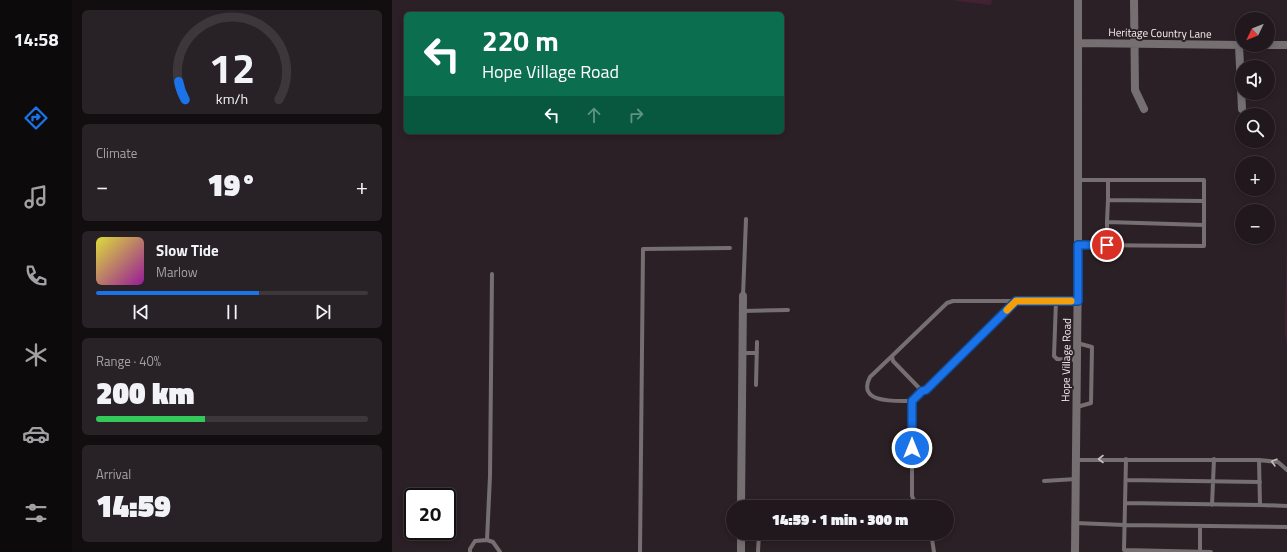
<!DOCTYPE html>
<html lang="en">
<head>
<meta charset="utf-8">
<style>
	body { margin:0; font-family:"Titillium Web",sans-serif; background:#282125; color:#f1f3f6; height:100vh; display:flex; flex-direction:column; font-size:15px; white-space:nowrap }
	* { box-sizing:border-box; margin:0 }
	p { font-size:13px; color:#a2a0a3 }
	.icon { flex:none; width:22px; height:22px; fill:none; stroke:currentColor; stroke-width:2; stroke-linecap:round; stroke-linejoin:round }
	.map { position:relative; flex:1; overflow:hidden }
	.sheet { display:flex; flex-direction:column; gap:10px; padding:10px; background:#120d0f; width:320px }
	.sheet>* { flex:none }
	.top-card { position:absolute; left:12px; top:12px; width:380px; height:122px; border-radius:6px; box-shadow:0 2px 6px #0003,0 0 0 1px #3d373b; background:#0b6e4f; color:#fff; overflow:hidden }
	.needle { width:26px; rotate:227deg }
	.buttons { position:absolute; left:843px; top:12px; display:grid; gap:8px }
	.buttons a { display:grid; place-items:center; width:40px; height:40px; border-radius:50%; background:#20181c; box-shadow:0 2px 6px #0003,0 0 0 1px #3d373b; font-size:20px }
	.speed { position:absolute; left:12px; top:488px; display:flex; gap:8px; font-size:20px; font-weight:700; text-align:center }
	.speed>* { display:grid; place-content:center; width:52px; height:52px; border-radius:50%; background:#20181c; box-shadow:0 2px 6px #0003,0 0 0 1px #3d373b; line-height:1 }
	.speed .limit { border:2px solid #111; border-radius:6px; background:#fff; color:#111 }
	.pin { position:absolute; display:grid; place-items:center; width:34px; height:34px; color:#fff; margin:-17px; border:2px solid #fff; border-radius:50%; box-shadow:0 1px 4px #0007 }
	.me { position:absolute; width:44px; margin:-22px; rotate:0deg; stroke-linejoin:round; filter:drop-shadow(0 0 3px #0008) }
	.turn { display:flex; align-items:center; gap:14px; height:84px; padding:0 12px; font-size:18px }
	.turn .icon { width:52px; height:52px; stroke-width:2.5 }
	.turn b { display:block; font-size:28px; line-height:34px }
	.lanes { display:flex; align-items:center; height:38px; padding:0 12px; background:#0003; justify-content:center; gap:20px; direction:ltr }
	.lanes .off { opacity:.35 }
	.big { font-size:30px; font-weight:800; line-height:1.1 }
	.sheet .card { flex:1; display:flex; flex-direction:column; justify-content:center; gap:6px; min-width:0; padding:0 14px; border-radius:6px; background:#282125 }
	.sheet .dial { align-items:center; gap:0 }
	.dial svg { height:104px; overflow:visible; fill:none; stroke:#3d373b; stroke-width:7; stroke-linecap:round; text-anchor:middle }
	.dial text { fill:#f1f3f6; stroke:none }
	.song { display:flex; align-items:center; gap:12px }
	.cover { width:48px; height:48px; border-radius:6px; background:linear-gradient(135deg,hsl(60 70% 55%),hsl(300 70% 35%)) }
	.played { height:4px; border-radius:2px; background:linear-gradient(90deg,#1a73e8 60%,#3d373b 60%) }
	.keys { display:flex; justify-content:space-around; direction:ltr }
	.heat { display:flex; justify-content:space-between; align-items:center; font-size:22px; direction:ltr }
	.charge { height:6px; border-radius:3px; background:linear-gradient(90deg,#34c759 40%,#3d373b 0) }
	.trip { position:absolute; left:334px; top:500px; width:228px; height:40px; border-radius:20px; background:#20181c; box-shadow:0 2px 6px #0003,0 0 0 1px #3d373b; font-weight:800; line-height:40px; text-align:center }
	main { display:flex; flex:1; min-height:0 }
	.dock { display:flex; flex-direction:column; width:72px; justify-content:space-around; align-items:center; background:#0d0a0b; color:#a2a0a3 }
	.dock .icon { width:28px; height:28px }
	.dock .selected { color:#1a73e8 }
	.dock b { font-size:18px; color:#f1f3f6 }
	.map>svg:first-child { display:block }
	.green { fill:#422232 }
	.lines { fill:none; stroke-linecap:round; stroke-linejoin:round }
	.service { stroke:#756f71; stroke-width:4 }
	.minor { stroke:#756f71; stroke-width:8 }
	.oneway { stroke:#c4bdc0 }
	.route-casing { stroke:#114b97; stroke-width:10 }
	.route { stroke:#1a73e8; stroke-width:7 }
	.slow { stroke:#f59e0b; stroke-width:7 }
	.labels { text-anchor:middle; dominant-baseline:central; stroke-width:4; stroke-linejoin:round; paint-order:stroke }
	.street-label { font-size:11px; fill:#f9f1f4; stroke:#2b2025 }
</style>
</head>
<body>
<main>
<nav class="dock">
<b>14:58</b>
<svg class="icon selected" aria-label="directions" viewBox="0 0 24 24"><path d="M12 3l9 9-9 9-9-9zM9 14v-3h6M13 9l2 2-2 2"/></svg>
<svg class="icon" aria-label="music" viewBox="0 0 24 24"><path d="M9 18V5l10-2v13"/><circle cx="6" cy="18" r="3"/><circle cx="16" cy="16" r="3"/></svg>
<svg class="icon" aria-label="phone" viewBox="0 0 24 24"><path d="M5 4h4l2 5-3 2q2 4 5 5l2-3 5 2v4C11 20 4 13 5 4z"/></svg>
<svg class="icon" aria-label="climate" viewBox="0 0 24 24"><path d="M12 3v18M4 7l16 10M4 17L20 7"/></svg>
<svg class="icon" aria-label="car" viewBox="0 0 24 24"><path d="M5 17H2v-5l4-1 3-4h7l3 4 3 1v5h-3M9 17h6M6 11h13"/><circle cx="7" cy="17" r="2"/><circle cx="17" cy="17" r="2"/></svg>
<svg class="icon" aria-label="filters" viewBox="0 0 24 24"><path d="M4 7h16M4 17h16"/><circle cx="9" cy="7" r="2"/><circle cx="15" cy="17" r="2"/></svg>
</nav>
<section class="sheet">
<div class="card dial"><svg viewBox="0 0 100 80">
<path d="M14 69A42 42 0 1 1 86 69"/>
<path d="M14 69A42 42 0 0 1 9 55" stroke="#1a73e8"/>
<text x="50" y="56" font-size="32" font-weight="700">12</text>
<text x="50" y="72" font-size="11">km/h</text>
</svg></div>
<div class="card"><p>Climate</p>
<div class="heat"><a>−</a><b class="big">19°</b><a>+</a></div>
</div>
<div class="card">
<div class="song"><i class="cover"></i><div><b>Slow Tide</b><p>Marlow</p></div></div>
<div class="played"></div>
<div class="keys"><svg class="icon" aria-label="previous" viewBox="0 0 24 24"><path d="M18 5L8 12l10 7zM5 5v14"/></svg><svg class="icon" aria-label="pause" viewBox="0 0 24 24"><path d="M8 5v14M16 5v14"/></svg><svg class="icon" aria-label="next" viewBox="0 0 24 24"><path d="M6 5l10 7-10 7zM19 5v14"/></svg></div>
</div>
<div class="card"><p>Range · 40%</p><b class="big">200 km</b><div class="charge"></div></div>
<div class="card"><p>Arrival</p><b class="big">14:59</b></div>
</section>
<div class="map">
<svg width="895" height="552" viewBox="0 0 895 552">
	<rect width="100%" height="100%" fill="#2b2025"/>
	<path class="green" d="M 562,0 L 600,0 L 599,5 L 564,1 Z
		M 895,216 L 895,347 L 893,333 Z"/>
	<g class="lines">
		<path class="service" d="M 686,180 L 812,180 L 812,201 L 716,200 L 715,222 L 812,225 L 812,246 L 686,245
			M 716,180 L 716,200
			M 812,225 L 812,201
			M 715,245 L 715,222
			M 351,296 L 354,219
			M 624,301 L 534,390 L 530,391 L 501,361 L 500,356 L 555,303 L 561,301 L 685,301
			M 664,301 L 662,356 L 665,359 L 685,360
			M 351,311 L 396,310
			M 351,353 L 365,353
			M 500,356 L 478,377 C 464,404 505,401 520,401
			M 364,385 L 365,342
			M 685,407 L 699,403 L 700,347 L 685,343
			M 734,459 L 732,550 L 819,552
			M 684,460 L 867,460 L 868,505 L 895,506
			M 867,460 L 886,462 L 895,470
			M 734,480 L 868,482
			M 652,481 L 684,479
			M 733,503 L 868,505
			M 820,505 L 822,459
			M 525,507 L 520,496 L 520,401 L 530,391
			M 683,523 L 733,525 L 895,527
			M 808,526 L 808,552
			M 537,533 L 540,539 L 542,552
			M 95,540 L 101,542 L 108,552
			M 78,552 L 78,549 L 83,541 L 95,540 L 98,476 L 100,274
			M 248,552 L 251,249 L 338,248
			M 366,552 L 367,533"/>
		<path class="minor" d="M 742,0 L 743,90 L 752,109
			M 686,43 L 850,45
			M 847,45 L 850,109
			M 869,45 L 895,45
			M 349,507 L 351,296
			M 349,552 L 349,533
			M 683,552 L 686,258 L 686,0"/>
	</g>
	<defs><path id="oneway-chevron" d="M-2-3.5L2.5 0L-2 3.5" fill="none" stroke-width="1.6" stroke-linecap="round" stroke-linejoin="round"/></defs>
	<g class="oneway">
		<use href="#oneway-chevron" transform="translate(709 459) rotate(180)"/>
		<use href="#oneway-chevron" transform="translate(882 462) rotate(-164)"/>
	</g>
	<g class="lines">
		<defs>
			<path id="route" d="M 520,448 L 520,401 L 530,391 L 534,390 L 624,301 L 686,301 L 686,245 L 715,245"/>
		</defs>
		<use href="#route" class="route-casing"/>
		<use href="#route" class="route"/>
		<path class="slow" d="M 615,310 L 624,301 L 679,301"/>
	</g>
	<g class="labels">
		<g class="street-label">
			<text transform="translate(768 33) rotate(1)">Heritage Country Lane</text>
			<text transform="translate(674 360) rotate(-89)">Hope Village Road</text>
		</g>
	</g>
</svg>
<div class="buttons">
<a><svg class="needle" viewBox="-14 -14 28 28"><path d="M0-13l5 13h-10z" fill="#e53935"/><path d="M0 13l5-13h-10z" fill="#a2a0a3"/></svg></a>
<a><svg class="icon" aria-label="sound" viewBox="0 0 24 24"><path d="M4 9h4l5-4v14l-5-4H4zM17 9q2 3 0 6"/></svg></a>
<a><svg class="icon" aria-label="search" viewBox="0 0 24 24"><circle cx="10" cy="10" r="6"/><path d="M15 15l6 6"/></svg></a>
<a>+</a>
<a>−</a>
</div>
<div class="speed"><div class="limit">20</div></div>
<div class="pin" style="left:715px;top:245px;background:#d93025"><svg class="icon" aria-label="arrive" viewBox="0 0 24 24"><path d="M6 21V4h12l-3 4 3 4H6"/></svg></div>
<svg class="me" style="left:520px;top:448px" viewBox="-20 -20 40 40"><circle r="17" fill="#1a73e8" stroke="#fff" stroke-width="3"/><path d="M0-11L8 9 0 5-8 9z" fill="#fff"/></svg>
<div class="trip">14:59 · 1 min · 300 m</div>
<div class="top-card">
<div class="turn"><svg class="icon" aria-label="left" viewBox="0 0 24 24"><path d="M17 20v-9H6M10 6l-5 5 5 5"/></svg><div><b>220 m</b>Hope Village Road</div></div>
<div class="lanes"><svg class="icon" aria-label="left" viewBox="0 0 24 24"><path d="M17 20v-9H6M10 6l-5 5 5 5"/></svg><svg class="icon off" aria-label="ahead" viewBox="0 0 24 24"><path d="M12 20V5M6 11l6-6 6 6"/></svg><svg class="icon off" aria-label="right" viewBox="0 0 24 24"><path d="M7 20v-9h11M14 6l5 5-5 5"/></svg></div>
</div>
</div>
</main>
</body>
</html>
